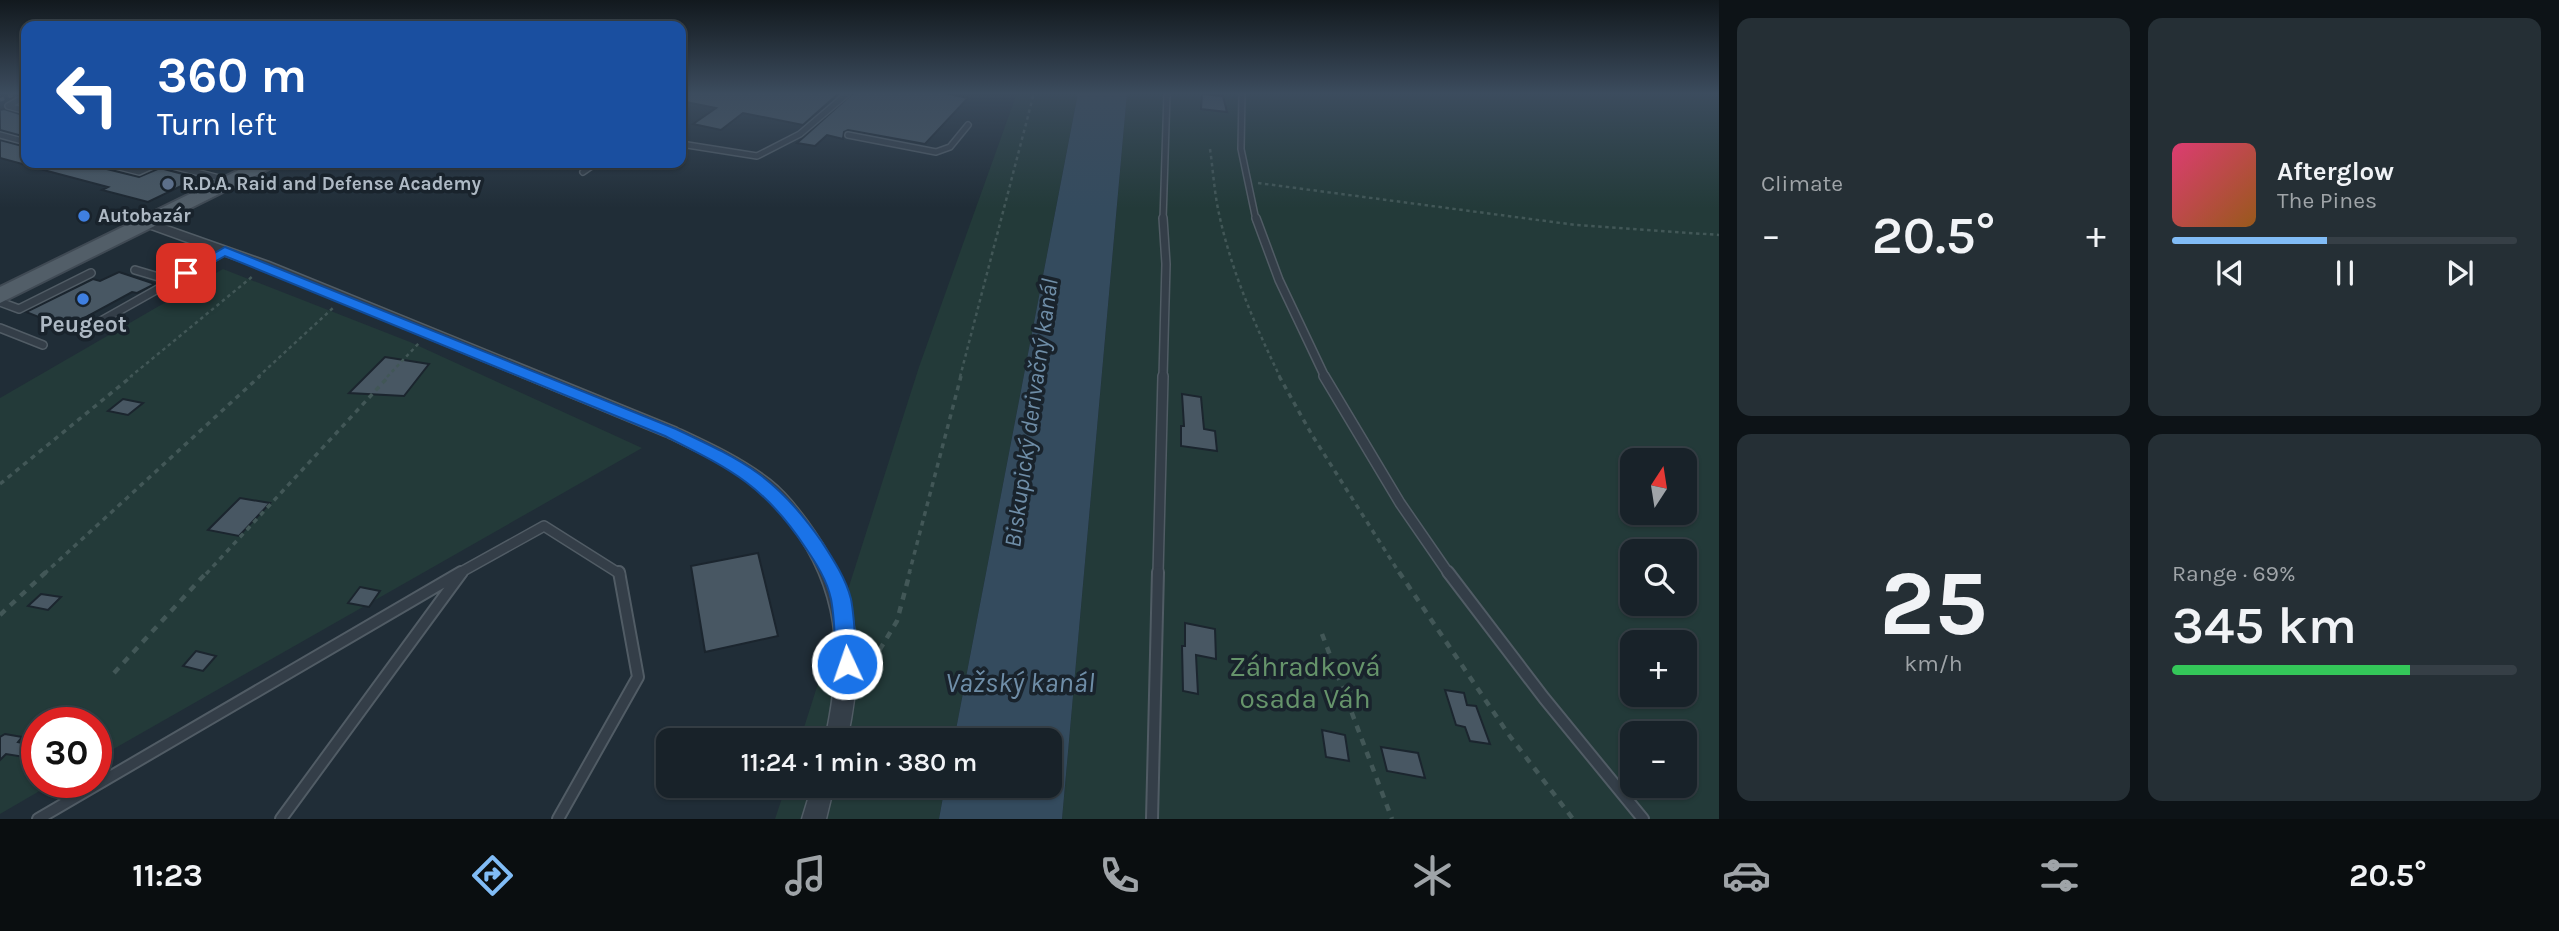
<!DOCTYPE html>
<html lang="en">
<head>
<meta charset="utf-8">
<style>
	body { margin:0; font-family:Karla,sans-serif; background:#252f35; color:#f1f3f6; height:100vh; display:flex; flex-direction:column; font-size:26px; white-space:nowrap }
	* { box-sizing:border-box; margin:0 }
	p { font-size:23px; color:#9fa4a8 }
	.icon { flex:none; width:38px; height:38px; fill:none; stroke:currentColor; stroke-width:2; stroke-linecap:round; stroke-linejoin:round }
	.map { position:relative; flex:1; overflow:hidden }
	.side { display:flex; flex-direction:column; gap:18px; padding:18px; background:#0d1317; width:840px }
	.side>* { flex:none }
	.hud { position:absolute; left:21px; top:21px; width:665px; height:147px; border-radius:14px; box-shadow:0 2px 5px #0004,0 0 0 2px #363f46; background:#1a4fa0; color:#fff; overflow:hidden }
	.needle { width:46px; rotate:12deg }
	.buttons { position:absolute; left:1620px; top:448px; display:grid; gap:14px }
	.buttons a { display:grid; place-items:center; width:77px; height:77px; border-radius:14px; background:#182229; box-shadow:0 2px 5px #0004,0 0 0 2px #363f46; font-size:35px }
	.speed { position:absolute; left:21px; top:707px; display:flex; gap:14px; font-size:35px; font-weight:700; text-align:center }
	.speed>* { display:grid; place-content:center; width:91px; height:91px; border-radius:50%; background:#182229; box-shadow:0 2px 5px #0004,0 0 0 2px #363f46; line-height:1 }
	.speed .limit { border:10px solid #d22; background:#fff; color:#111 }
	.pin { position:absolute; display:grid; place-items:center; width:60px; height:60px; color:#fff; margin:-30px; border-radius:14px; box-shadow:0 4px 10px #0006 }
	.me { position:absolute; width:77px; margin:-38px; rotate:357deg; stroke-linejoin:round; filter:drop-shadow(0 0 5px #0008) }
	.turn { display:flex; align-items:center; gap:24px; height:147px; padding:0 21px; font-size:32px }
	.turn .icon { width:91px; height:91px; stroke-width:2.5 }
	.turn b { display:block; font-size:49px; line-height:60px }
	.big { font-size:52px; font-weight:600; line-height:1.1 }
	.side .tile { flex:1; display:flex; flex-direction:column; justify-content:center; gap:10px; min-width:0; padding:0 24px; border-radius:14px; background:#252f35 }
	.side .dial { align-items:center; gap:0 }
	.dial b { font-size:91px; line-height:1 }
	.song { display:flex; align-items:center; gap:21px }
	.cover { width:84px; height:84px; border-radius:10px; background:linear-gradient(135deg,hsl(340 70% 55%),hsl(30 70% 35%)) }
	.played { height:7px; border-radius:4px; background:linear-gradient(90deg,#81bcf6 45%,#363f46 45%) }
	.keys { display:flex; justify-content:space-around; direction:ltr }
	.heat { display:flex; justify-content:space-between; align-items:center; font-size:38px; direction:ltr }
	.charge { height:10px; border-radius:5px; background:linear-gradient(90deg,#34c759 69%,#363f46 0) }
	.side .tiles { flex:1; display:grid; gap:18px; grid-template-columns:repeat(2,1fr) }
	.trip { position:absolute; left:656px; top:728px; width:406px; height:70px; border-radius:14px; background:#182229; box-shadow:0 2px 5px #0004,0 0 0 2px #363f46; font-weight:600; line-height:70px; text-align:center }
	.menu { display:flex; height:112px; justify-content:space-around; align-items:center; background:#0a0e10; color:#9fa4a8 }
	.menu .icon { width:49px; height:49px }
	.menu .active { color:#81bcf6 }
	.menu b { font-size:32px; color:#f1f3f6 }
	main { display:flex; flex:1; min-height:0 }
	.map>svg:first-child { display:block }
	.green { fill:#233a39; fill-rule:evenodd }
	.water { fill:#344b5e }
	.building { fill:#485763; stroke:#1b252e; stroke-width:2 }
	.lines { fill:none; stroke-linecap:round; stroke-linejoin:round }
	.lane-far3-casing { stroke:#515c65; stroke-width:8 }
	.lane-far2-casing { stroke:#515c65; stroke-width:10 }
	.lane-far1-casing { stroke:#515c65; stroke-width:12 }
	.lane-casing { stroke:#515c65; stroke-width:14 }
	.street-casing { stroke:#515c65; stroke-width:3 }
	.primary-casing { stroke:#404a54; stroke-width:4 }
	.path-far2 { stroke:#425757; stroke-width:2.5; stroke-dasharray:3.5 3.5; stroke-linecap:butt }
	.path-far1 { stroke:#425757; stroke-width:3.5; stroke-dasharray:5 5; stroke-linecap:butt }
	.path { stroke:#425757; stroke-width:4.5; stroke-dasharray:7 7; stroke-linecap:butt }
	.lane-far3 { stroke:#343e48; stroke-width:5 }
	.lane-far2 { stroke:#343e48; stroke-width:7 }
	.lane-far1 { stroke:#343e48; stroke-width:9 }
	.lane { stroke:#343e48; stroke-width:10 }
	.street { fill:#343e48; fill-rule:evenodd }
	.primary { fill:#525e68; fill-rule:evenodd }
	.rail { stroke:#56636f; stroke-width:3.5; stroke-dasharray:4.5 4.5; stroke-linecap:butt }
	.route { fill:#1a73e8; stroke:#114b97; stroke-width:2 }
	.service-dot { fill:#5c6f8a; stroke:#19232c; stroke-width:2.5 }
	.shop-dot { fill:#3f7fe0; stroke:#19232c; stroke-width:2.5 }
	.labels { text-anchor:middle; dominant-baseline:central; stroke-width:7; stroke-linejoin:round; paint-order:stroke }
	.far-poi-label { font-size:19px; font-weight:bold; fill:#aeb9c4; stroke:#19232c; text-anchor:start }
	.poi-label { font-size:23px; font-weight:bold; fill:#aeb9c4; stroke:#19232c }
	.water-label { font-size:24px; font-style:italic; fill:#6f8ea8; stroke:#19232c }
	.near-park-label { font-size:28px; fill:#66946b; stroke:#19232c }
	.near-water-label { font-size:28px; font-style:italic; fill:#6f8ea8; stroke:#19232c }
</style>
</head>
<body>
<main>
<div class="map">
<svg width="1719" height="819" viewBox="0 0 1719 819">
	<rect width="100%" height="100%" fill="#202d37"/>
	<path class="green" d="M 1017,93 L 1078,93 L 954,740 L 800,740 L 919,367 Z
		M 1127,93 L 1719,93 L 1719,819 L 1062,819 ZM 1633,460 L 1685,460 L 1685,513 L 1633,513 ZM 1633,551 L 1685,551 L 1685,604 L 1633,604 ZM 1633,642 L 1685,642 L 1685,695 L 1633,695 ZM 1633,733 L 1685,733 L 1685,786 L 1633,786 Z
		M 223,269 L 410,342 L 642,448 L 96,759 L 96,723 L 37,723 L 37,782 L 55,782 L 0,814 L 0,398 Z
		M 786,786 L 945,786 L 939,819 L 775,819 Z"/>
	<path class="water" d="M 1078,93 L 1127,93 L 1062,819 L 939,819 L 945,786 L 1050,786 L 1050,740 L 954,740 Z"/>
	<path class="building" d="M 682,93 L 839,93 L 803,125 L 743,113 L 721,130 L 693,124 L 716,108 L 681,101 Z
		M 853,93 L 944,93 L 968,98 L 925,144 L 848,130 L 844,132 L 843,139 L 827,135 L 815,146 L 797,143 Z
		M 1202,94 L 1223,96 L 1227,112 L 1201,109 Z
		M 4,109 L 26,116 L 26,137 L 0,130 L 0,110 Z
		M 0,140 L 26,147 L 26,165 L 0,158 Z
		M 36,163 L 99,163 L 103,168 L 139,177 L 160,168 L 198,178 L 148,202 L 102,190 L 108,187 L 36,168 Z
		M 119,272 L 155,284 L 137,293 L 132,292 L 66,328 L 26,312 L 93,279 L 100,281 Z
		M 385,357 L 429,364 L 404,396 L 349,393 Z
		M 1182,394 L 1201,397 L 1204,429 L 1215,431 L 1217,451 L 1181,446 L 1181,426 L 1184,426 Z
		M 123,399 L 143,403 L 128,415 L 108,411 Z
		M 240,498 L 270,503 L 239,536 L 208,530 Z
		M 758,553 L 778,636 L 705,652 L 691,566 Z
		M 360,587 L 380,591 L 369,607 L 348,603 Z
		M 41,594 L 61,597 L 48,610 L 28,606 Z
		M 1185,623 L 1215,629 L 1216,659 L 1196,655 L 1198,694 L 1183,691 L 1182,646 L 1185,646 Z
		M 196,651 L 216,656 L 203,671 L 183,666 Z
		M 1445,690 L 1464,693 L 1467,705 L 1476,706 L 1490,744 L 1470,741 L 1465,727 L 1456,725 Z
		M 1322,730 L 1345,735 L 1349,761 L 1326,757 Z
		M 5,734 L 22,737 L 18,742 L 37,746 L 37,759 L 6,754 L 0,760 L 0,737 Z
		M 1381,747 L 1418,753 L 1425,778 L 1387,771 Z"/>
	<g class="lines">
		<defs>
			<path id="lane-far3" d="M 1242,93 L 1241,149 L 1256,220
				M 26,96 L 8,106 L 26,111
				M 0,135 L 26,142
				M 848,135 L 936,152 L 950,147 L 968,125
				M 681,144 L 757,156 L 800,134 L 848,93
				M 104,163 L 139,172 L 159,163
				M 161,163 L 231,181
				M 583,172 L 596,163
				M 1163,220 L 1167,93"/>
			<path id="lane-far2" d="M 1163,218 L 1166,264 L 1163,377
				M 1256,218 L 1279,280 L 1325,377
				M 135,270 L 172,281 L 225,251
				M 0,302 L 19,309 L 91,273
				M 92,326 L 172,281
				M 0,328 L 43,345"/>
			<path id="lane-far1" d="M 1324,376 L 1400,503 L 1449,574
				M 463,571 L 544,526 L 620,574
				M 458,574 L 463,571 L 461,574
				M 1158,574 L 1163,376"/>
			<path id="lane" d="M 1448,572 L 1544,698 L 1643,819
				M 38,819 L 461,572
				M 281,819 L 462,572
				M 558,819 L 638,677 L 619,572
				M 1152,819 L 1158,572"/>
			<path id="street" d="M 147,219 L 269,262 L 677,428 C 709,443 742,458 770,480 C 788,494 802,513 815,532 C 861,599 864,663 847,740 L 825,740 C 841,666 843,604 800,538 C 788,519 773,500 754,486 C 727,465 696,451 665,436 L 259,268 L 143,226 L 143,220 Z
				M 812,786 L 834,786 L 826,819 L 802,819 Z"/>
			<path id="primary" d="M 253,163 L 276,163 L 273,167 L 0,303 L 0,287 Z"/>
		</defs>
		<use href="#lane-far3" class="lane-far3-casing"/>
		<use href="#lane-far2" class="lane-far2-casing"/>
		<use href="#lane-far1" class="lane-far1-casing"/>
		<use href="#lane" class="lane-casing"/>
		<use href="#street" class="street-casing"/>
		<use href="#primary" class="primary-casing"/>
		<path class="path-far2" d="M 1210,149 C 1213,169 1214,189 1218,209 C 1230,268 1254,323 1280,377
			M 1258,183 L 1576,225 L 1719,235
			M 130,377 L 253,276
			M 258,377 L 334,307
			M 387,377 L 420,342
			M 960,377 L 1034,93"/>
		<path class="path-far1" d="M 1279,376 L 1312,435 L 1400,574
			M 0,484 L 132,376
			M 44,574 L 260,376
			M 206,574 L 389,376
			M 909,574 L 961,376"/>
		<path class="path" d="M 1399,572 L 1509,735 L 1573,819
			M 0,615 L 46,572
			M 1322,634 L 1392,819
			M 114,673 L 207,572
			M 865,674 L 897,621 L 910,572"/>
		<use href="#lane-far3" class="lane-far3"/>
		<use href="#lane-far2" class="lane-far2"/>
		<use href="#lane-far1" class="lane-far1"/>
		<use href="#lane" class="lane"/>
		<use href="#street" class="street"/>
		<use href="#primary" class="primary"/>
		<path class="rail" d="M 0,100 L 18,93"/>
	</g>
	<linearGradient id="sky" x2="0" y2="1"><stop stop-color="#12191e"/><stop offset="0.45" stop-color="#3c4c5e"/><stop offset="1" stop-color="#3c4c5e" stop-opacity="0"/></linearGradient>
	<rect width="1719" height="208" fill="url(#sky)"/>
	<path class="route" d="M 225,247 L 676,429 C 746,462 777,477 822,542 C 833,559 846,579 851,599 C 855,620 855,643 857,664 L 854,670 L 847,673 L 839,670 L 836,664 C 835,643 835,620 831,599 C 827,580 816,563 805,547 C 764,485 730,469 665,436 L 225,256 L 191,275 L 182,275 L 180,273 Z"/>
	<circle class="service-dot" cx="168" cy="184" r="7"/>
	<g class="shop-dot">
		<circle cx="84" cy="216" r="7"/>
		<circle cx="83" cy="299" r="7"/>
	</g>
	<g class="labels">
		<g class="far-poi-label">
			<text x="182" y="184">R.D.A. Raid and Defense Academy</text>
			<text x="98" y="216">Autobazár</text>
		</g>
		<g class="poi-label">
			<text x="83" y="324">Peugeot</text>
		</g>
		<g class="water-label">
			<text transform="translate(1031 413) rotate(-82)">Biskupický derivačný kanál</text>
		</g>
		<g class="near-park-label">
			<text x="1305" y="666">Záhradková<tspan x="1305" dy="32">osada Váh</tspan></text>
		</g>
		<g class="near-water-label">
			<text x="1020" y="682">Važský kanál</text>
		</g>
	</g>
</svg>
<div class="buttons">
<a><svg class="needle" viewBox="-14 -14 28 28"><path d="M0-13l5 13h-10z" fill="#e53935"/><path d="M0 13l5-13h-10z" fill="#9fa4a8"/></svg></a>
<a><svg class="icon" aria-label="search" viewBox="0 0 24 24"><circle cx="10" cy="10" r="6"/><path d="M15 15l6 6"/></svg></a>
<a>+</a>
<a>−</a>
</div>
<div class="speed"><div class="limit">30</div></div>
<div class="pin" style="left:186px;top:273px;background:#d93025"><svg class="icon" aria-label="arrive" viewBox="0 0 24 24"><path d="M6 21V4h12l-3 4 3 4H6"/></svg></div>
<svg class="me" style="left:847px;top:664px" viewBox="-20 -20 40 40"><circle r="17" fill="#1a73e8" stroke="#fff" stroke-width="3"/><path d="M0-11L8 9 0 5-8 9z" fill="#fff"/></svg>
<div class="trip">11:24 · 1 min · 380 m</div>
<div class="hud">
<div class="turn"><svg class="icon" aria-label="left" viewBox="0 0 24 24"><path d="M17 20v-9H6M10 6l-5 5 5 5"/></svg><div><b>360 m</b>Turn left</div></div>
</div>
</div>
<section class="side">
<div class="tiles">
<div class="tile"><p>Climate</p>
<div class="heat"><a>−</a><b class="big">20.5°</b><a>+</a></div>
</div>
<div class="tile">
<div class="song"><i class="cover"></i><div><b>Afterglow</b><p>The Pines</p></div></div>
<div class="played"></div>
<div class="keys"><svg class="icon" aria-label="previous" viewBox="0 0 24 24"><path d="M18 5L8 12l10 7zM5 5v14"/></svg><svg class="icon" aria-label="pause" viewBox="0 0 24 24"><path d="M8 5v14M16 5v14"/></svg><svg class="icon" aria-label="next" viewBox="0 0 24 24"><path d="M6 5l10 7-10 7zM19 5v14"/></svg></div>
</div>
<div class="tile dial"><b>25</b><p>km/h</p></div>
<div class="tile"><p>Range · 69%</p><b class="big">345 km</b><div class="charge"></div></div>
</div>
</section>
</main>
<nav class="menu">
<b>11:23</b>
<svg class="icon active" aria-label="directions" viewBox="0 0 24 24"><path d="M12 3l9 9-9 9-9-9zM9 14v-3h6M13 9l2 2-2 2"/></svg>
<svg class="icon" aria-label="music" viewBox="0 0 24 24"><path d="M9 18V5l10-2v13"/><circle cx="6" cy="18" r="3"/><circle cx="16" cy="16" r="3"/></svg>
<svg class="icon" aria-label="phone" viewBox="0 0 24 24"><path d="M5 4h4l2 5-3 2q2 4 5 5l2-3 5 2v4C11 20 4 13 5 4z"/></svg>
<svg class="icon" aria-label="climate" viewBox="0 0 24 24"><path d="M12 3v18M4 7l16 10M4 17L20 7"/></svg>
<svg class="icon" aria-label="car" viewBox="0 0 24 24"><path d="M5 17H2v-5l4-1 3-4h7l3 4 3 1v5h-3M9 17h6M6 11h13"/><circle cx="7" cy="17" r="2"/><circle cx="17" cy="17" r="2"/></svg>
<svg class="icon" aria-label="filters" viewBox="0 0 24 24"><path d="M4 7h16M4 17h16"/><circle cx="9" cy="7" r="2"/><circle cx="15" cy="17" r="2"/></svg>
<b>20.5°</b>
</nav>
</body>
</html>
